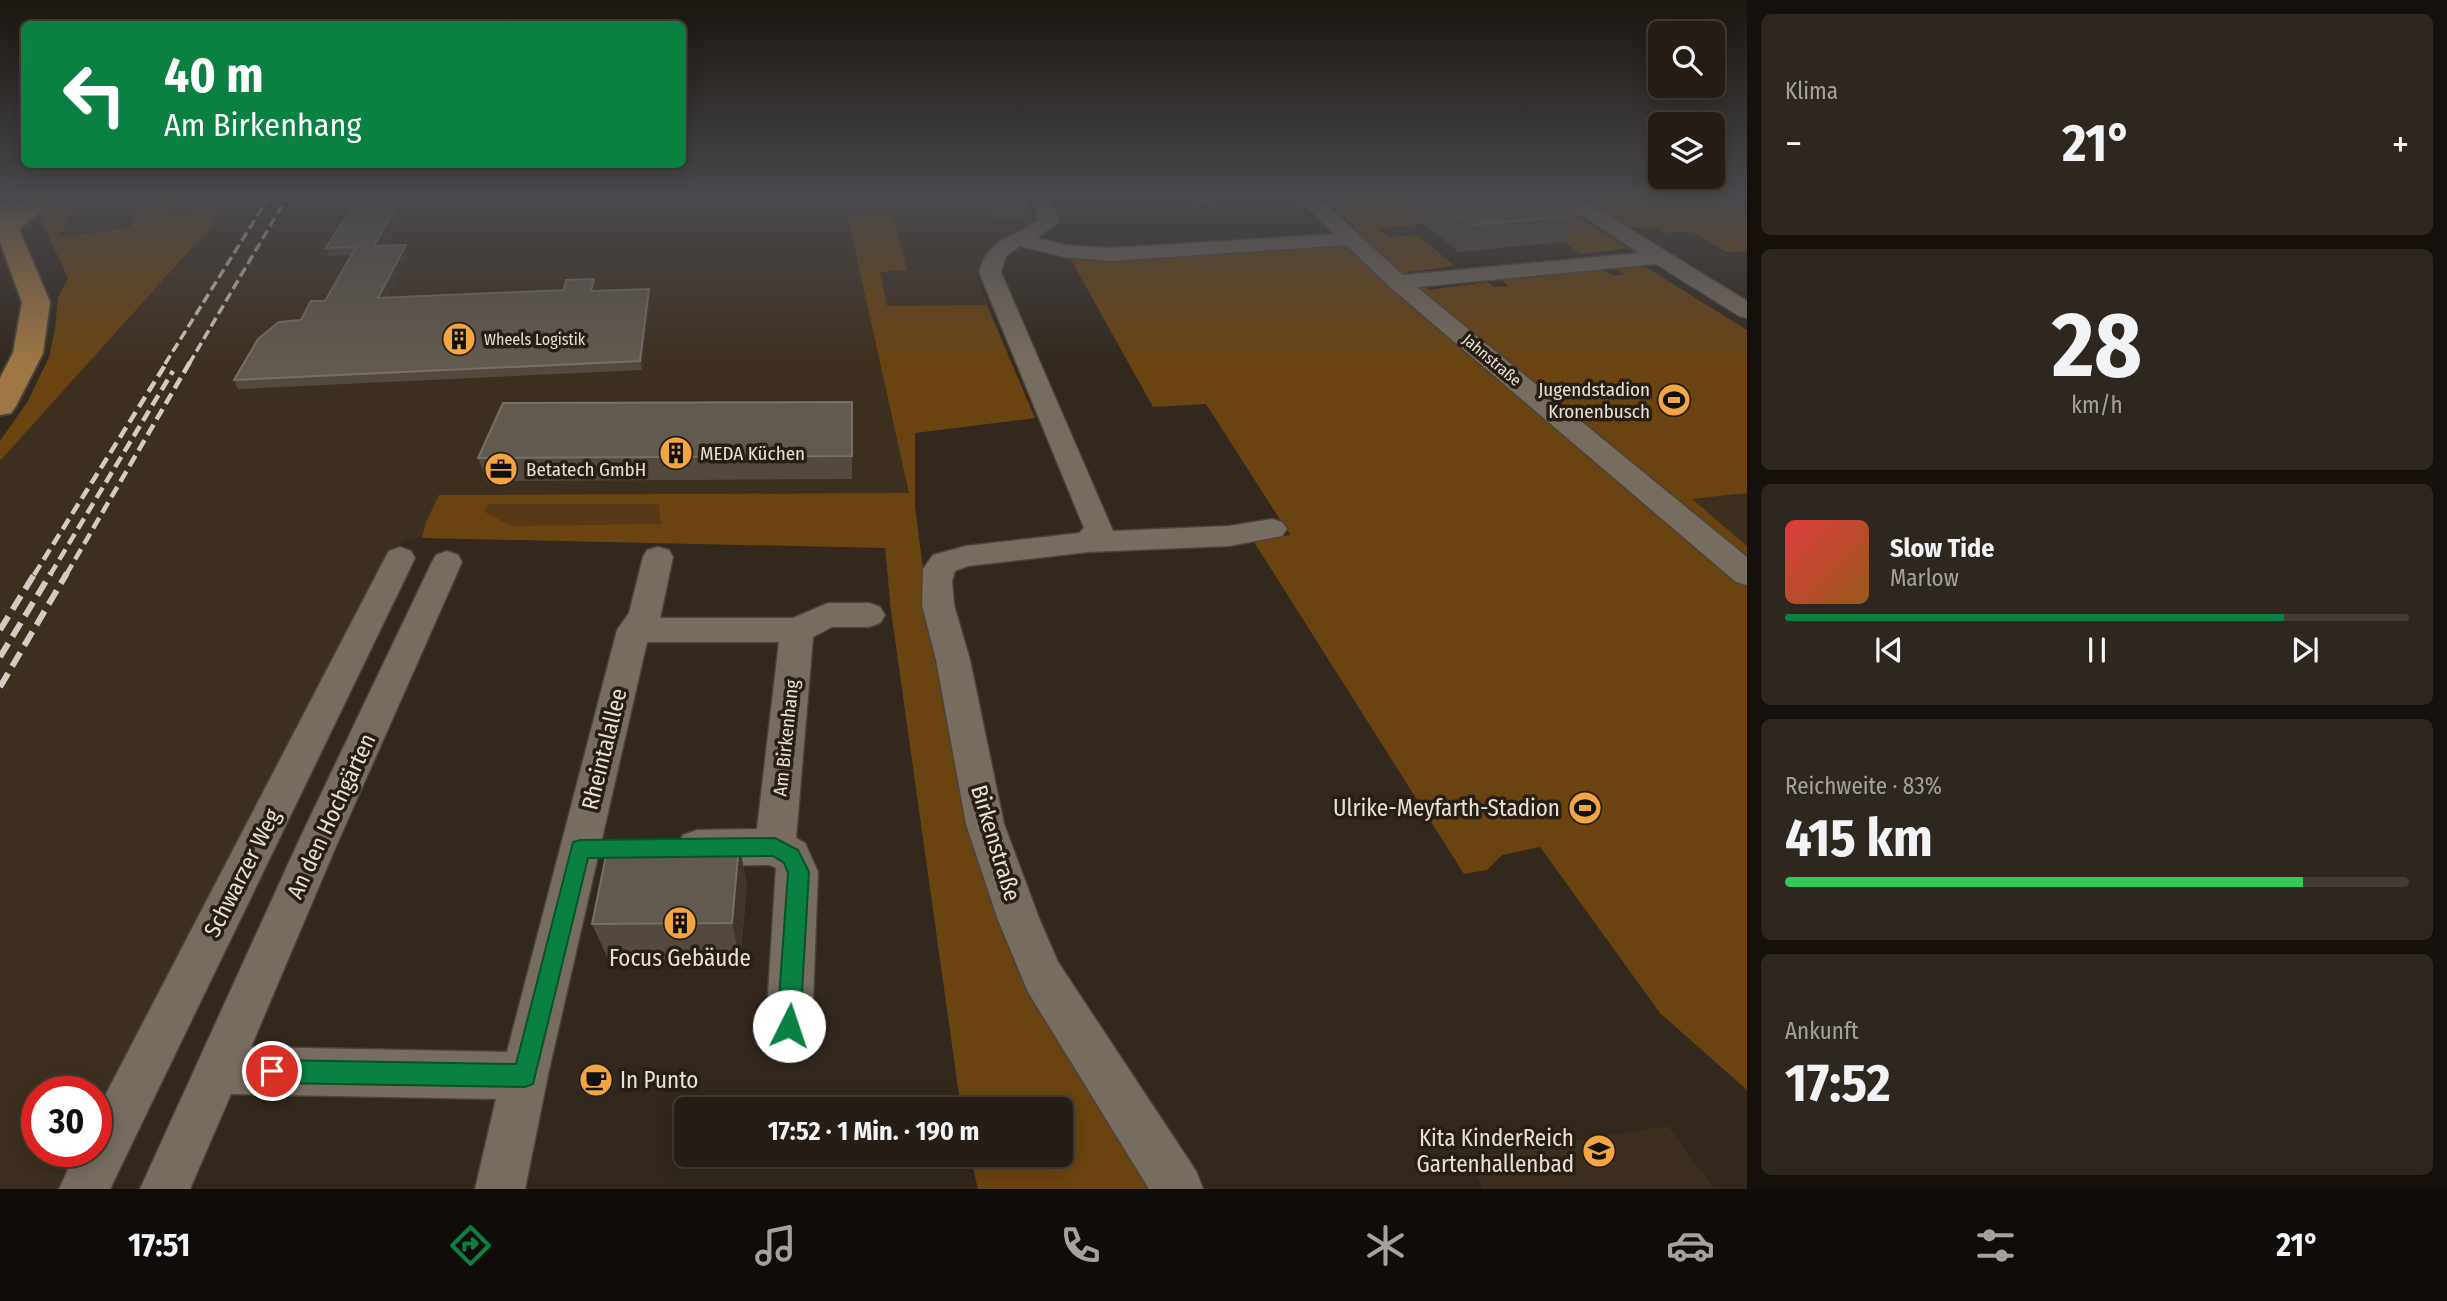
<!DOCTYPE html>
<html lang="de">
<head>
<meta charset="utf-8">
<style>
	body { margin:0; font-family:"Fira Sans Condensed",sans-serif; background:#2e271f; color:#f1f3f6; height:100vh; display:flex; flex-direction:column; font-size:26px; white-space:nowrap }
	* { box-sizing:border-box; margin:0 }
	p { font-size:23px; color:#a4a2a1 }
	.icon { flex:none; width:38px; height:38px; fill:none; stroke:currentColor; stroke-width:2; stroke-linecap:round; stroke-linejoin:round }
	.map { position:relative; flex:1; overflow:hidden }
	.details { display:flex; flex-direction:column; gap:14px; padding:14px; background:#15100c; width:700px }
	.details>* { flex:none }
	.hud { position:absolute; left:21px; top:21px; width:665px; height:147px; border-radius:10px; box-shadow:0 4px 18px #0003,0 0 0 2px #423c35; background:#0b8043; color:#fff; overflow:hidden }
	.tools { position:absolute; left:1648px; top:21px; display:grid; gap:14px }
	.tools a { display:grid; place-items:center; width:77px; height:77px; border-radius:10px; background:#261e16; box-shadow:0 4px 18px #0003,0 0 0 2px #423c35; font-size:35px }
	.speed { position:absolute; left:21px; top:1076px; display:flex; gap:14px; font-size:35px; font-weight:700; text-align:center }
	.speed>* { display:grid; place-content:center; width:91px; height:91px; border-radius:50%; background:#261e16; box-shadow:0 4px 18px #0003,0 0 0 2px #423c35; line-height:1 }
	.speed .limit { border:10px solid #d22; background:#fff; color:#111 }
	.pin { position:absolute; display:grid; place-items:center; width:60px; height:60px; color:#fff; margin:-30px; border:4px solid #fff; border-radius:50%; box-shadow:0 2px 7px #0007 }
	.me { position:absolute; width:77px; margin:-38px; rotate:4deg; stroke-linejoin:round; filter:drop-shadow(0 0 5px #0008) }
	.turn { display:flex; align-items:center; gap:24px; height:147px; padding:0 28px; font-size:32px }
	.turn .icon { width:91px; height:91px; stroke-width:2.5 }
	.turn b { display:block; font-size:49px; line-height:60px }
	.big { font-size:52px; font-weight:700; line-height:1.1 }
	.details .card { flex:1; display:flex; flex-direction:column; justify-content:center; gap:10px; min-width:0; padding:0 24px; border-radius:10px; background:#2e271f }
	.details .dial { align-items:center; gap:0 }
	.dial b { font-size:91px; line-height:1 }
	.song { display:flex; align-items:center; gap:21px }
	.cover { width:84px; height:84px; border-radius:10px; background:linear-gradient(135deg,hsl(0 70% 55%),hsl(30 70% 35%)) }
	.played { height:7px; border-radius:4px; background:linear-gradient(90deg,#0b8043 80%,#423c35 80%) }
	.keys { display:flex; justify-content:space-around; direction:ltr }
	.heat { display:flex; justify-content:space-between; align-items:center; font-size:38px; direction:ltr }
	.charge { height:10px; border-radius:5px; background:linear-gradient(90deg,#34c759 83%,#423c35 0) }
	.trip { position:absolute; left:674px; top:1097px; width:399px; height:70px; border-radius:10px; background:#261e16; box-shadow:0 4px 18px #0003,0 0 0 2px #423c35; font-weight:700; line-height:70px; text-align:center }
	.menu { display:flex; height:112px; justify-content:space-around; align-items:center; background:#0f0c09; color:#a4a2a1 }
	.menu .icon { width:49px; height:49px }
	.menu .selected { color:#0b8043 }
	.menu b { font-size:32px; color:#f1f3f6 }
	main { display:flex; flex:1; min-height:0 }
	.map>svg:first-child { display:block }
	.built { fill:#3d2f20; fill-rule:evenodd }
	.green { fill:#6a4310 }
	.water { fill:#553814 }
	.lines { fill:none; stroke-linecap:round; stroke-linejoin:round }
	.minor-casing { stroke:#4a4339; stroke-width:3 }
	.major-casing { stroke:#4a4339; stroke-width:4 }
	.minor { fill:#776c60; fill-rule:evenodd }
	.major { fill:#9f7744; fill-rule:evenodd }
	.rail-far2 { stroke:#d2cbc4; stroke-width:3.5; stroke-dasharray:10 4.5; stroke-linecap:butt }
	.rail-far1 { stroke:#d2cbc4; stroke-width:4.5; stroke-dasharray:12 6; stroke-linecap:butt }
	.rail { stroke:#d2cbc4; stroke-width:6; stroke-dasharray:16 8; stroke-linecap:butt }
	.wall { fill:#53493f }
	.shaded-wall { fill:#3f352b }
	.building { fill:#635a4f; stroke:#776f65; stroke-width:2 }
	.route { fill:#0b8043; stroke:#07532c; stroke-width:2 }
	.labels { text-anchor:middle; dominant-baseline:central; stroke-width:7; stroke-linejoin:round; paint-order:stroke }
	.far-poi-label { font-size:16px; fill:#e6e0d9; stroke:#281e14; text-anchor:start }
	.far-street-label { font-size:16px; fill:#e6e0d9; stroke:#281e14 }
	.poi-label { font-size:19px; fill:#e6e0d9; stroke:#281e14; text-anchor:start }
	.street-label { font-size:19px; fill:#e6e0d9; stroke:#281e14 }
	.near-street-label { font-size:23px; fill:#e6e0d9; stroke:#281e14 }
	.near-poi-label { font-size:23px; fill:#e6e0d9; stroke:#281e14; text-anchor:end }
</style>
</head>
<body>
<main>
<div class="map">
<svg width="1747" height="1189" viewBox="0 0 1747 1189">
	<rect width="100%" height="100%" fill="#32281e"/>
	<path class="built" d="M 101,197 L 122,197 L 123,201 L 149,197 L 146,207 L 137,209 L 131,228 L 58,237 L 75,202 Z
		M 177,197 L 1034,197 L 1039,219 L 1031,226 L 991,245 L 978,277 L 987,305 L 923,308 L 887,307 L 880,272 L 906,270 L 848,218 L 910,493 L 886,548 L 422,538 L 402,541 L 77,1189 L 0,1189 L 0,461 L 215,222 L 211,221 L 217,213 L 213,211 L 164,214 ZM 37,1092 L 96,1092 L 96,1152 L 37,1152 Z
		M 1747,493 L 1747,546 L 1691,499 Z
		M 1668,1126 L 1714,1189 L 1483,1189 L 1467,1158 Z"/>
	<path class="green" d="M 64,197 L 101,197 L 75,202 L 59,237 L 130,228 L 138,208 L 146,207 L 149,197 L 177,197 L 165,214 L 213,211 L 217,213 L 211,220 L 216,221 L 0,461 L 0,441 L 28,401 L 49,357 L 55,329 L 58,298 L 68,278 L 39,216 L 49,204 Z
		M 1324,197 L 1544,197 L 1629,248 L 1580,254 L 1564,242 L 1423,224 L 1378,228 L 1388,237 L 1417,235 L 1455,266 L 1407,272 L 1429,290 L 1487,282 L 1494,287 L 1508,286 L 1502,280 L 1604,270 C 1611,275 1615,277 1624,274 L 1616,269 L 1644,266 L 1747,330 L 1747,493 L 1692,499 L 1747,546 L 1747,1090 L 1660,1013 L 1540,847 L 1502,855 L 1487,870 L 1464,874 L 1254,542 L 1290,535 L 1206,404 L 1153,407 L 1070,258 L 1369,242 Z
		M 1577,197 L 1719,197 L 1747,212 L 1747,251 L 1726,252 L 1691,231 L 1664,233 L 1656,228 L 1625,227 Z
		M 892,212 L 907,270 L 880,272 L 887,306 L 987,305 L 1035,418 L 915,433 L 915,507 L 926,591 L 1018,920 L 1178,1189 L 978,1189 L 970,1155 L 1060,1155 L 1060,1110 L 961,1109 L 891,611 L 885,548 L 422,538 L 426,522 L 439,495 L 909,493 L 848,218 Z"/>
	<path class="water" d="M 488,504 L 659,504 L 661,524 L 511,526 L 485,512 Z"/>
	<g class="lines">
		<defs>
			<path id="minor" d="M 1032,197 L 1051,197 L 1058,222 L 1037,238 L 1065,245 L 1111,248 L 1334,234 L 1297,197 L 1318,197 L 1403,275 L 1639,253 L 1555,197 L 1578,197 L 1747,301 L 1747,318 L 1739,316 L 1656,264 L 1417,287 L 1747,557 L 1747,585 L 1736,582 L 1390,287 L 1346,245 L 1111,261 L 1065,257 L 1020,246 L 1006,256 L 1001,272 L 1113,531 L 1229,526 L 1272,519 L 1282,522 L 1287,529 L 1282,536 L 1229,546 L 1088,552 L 968,566 L 955,571 L 952,581 L 954,605 L 970,660 L 1004,824 L 1039,918 L 1058,962 L 1196,1171 L 1203,1189 L 1149,1189 L 1028,992 L 998,920 L 966,824 L 936,660 L 922,605 L 923,569 L 933,555 L 966,546 L 1079,533 L 1084,528 L 979,272 C 989,236 1013,240 1038,220 Z
				M 1195,197 L 1213,197 L 1213,198 L 1204,204 L 1197,202 Z
				M 400,547 L 411,551 L 415,558 L 110,1189 L 59,1189 L 76,1152 L 96,1152 L 96,1113 L 385,558 L 389,551 Z
				M 658,547 L 669,550 L 673,557 L 660,618 L 793,618 L 828,603 L 869,603 L 880,607 L 885,615 L 880,623 L 869,627 L 832,627 L 813,637 L 796,838 L 805,843 L 818,872 L 812,1026 L 805,1042 L 789,1049 L 773,1042 L 766,1026 L 776,868 L 770,865 L 697,866 L 683,861 L 677,848 L 683,835 L 697,830 L 757,829 L 779,642 L 647,642 L 549,1070 L 525,1189 L 475,1189 L 496,1099 L 231,1094 L 190,1189 L 140,1189 L 300,838 L 432,562 L 436,555 L 447,551 L 458,555 L 462,562 L 334,851 L 251,1047 L 507,1052 L 617,630 L 629,613 L 643,557 L 647,550 Z"/>
			<path id="major" d="M 30,197 L 58,197 L 19,229 L 50,302 L 43,353 L 16,406 L 11,413 L 0,415 L 0,378 L 13,353 L 22,302 L 0,242 L 0,203 L 8,205 L 12,210 Z"/>
		</defs>
		<use href="#minor" class="minor-casing"/>
		<use href="#major" class="major-casing"/>
		<use href="#minor" class="minor"/>
		<use href="#major" class="major"/>
		<path class="rail-far2" d="M 165,364 L 269,197
			M 189,364 L 287,197"/>
		<path class="rail-far1" d="M 34,575 L 167,362
			M 50,575 L 173,371
			M 66,575 L 190,362"/>
		<path class="rail" d="M 0,630 L 35,573
			M 0,657 L 51,573
			M 0,687 L 67,573"/>
	</g>
	<path class="wall" d="M 358,197 L 407,197 L 408,199 L 382,246 L 406,245 L 409,252 L 386,298 L 564,290 L 594,279 L 596,287 L 595,290 L 649,289 L 650,297 L 642,370 L 238,389 L 234,380 L 301,320 L 325,301 L 352,255 L 329,256 L 326,248 Z
		M 985,197 L 1022,197 L 1026,207 L 1024,220 L 995,221 Z
		M 1421,197 L 1551,197 L 1579,215 L 1564,242 L 1459,252 L 1413,216 Z
		M 852,402 L 852,479 L 487,481 L 478,458 Z
		M 739,845 L 747,885 L 740,960 L 609,961 L 592,924 Z"/>
	<path class="shaded-wall" d="M 401,197 L 407,197 L 408,199 L 377,254 L 374,246 Z
		M 406,245 L 409,252 L 381,306 L 378,298 Z
		M 594,279 L 596,287 L 593,299 L 591,291 Z
		M 649,289 L 650,297 L 642,370 L 640,361 Z
		M 739,845 L 747,885 L 740,960 L 732,923 Z"/>
	<path class="building" d="M 358,197 L 401,197 L 374,246 L 406,245 L 378,298 L 564,290 L 566,280 L 594,279 L 591,291 L 649,289 L 640,361 L 234,380 L 258,339 L 279,322 L 301,320 L 311,301 L 325,301 L 356,247 L 326,248 Z
		M 992,197 L 1022,197 L 1026,207 L 996,208 Z
		M 1434,197 L 1551,197 L 1579,215 L 1472,225 Z
		M 852,402 L 852,456 L 478,458 L 503,403 Z
		M 739,845 L 732,923 L 592,924 L 608,846 Z"/>
	<linearGradient id="sky" x2="0" y2="1"><stop stop-color="#1c1610"/><stop offset="0.54" stop-color="#49484c"/><stop offset="1" stop-color="#49484c" stop-opacity="0"/></linearGradient>
	<rect width="1747" height="364" fill="url(#sky)"/>
	<path class="route" d="M 775,838 L 798,850 L 809,872 L 800,1026 L 797,1034 L 789,1038 L 781,1034 L 777,1026 L 788,873 L 784,863 L 773,856 L 588,858 L 533,1084 L 525,1087 L 272,1083 L 264,1080 L 261,1071 L 264,1063 L 272,1060 L 516,1064 L 573,842 L 580,840 Z"/>
	<defs>
		<symbol id="building-disc" viewBox="-11 -11 22 22"><circle r="9.5" fill="#f2a542" stroke="#281e14"/><path d="M-4-6H4V6H1V3H-1V6H-4ZM-2.5-4.3h1.7v1.8h-1.7ZM.8-4.3h1.7v1.8H.8ZM-2.5-1h1.7V.8h-1.7ZM.8-1h1.7V.8H.8Z" fill="#111"/></symbol>
		<symbol id="stadium-disc" viewBox="-11 -11 22 22"><circle r="9.5" fill="#f2a542" stroke="#281e14"/><path d="M0-5a6.5 5 0 1 0 0 10a6.5 5 0 1 0 0-10ZM-3.5-1.8h7v3.6h-7Z" fill="#111"/></symbol>
		<symbol id="office-disc" viewBox="-11 -11 22 22"><circle r="9.5" fill="#f2a542" stroke="#281e14"/><path d="M-6-3h4V-5.5h4V-3h4V5H-6ZM-1-4.5V-3h2v-1.5ZM-6 0V1H6V0Z" fill="#111"/></symbol>
		<symbol id="cafe-disc" viewBox="-11 -11 22 22"><circle r="9.5" fill="#f2a542" stroke="#281e14"/><path d="M-5.5-4.5H6V0H3Q3 3.5 0 3.5H-2.5Q-5.5 3.5-5.5 0ZM3-3.2v2h1.7v-2ZM-6 4.5H4V6H-6Z" fill="#111"/></symbol>
		<symbol id="school-disc" viewBox="-11 -11 22 22"><circle r="9.5" fill="#f2a542" stroke="#281e14"/><path d="M0-5L7-2L0 1L-7-2ZM-4 1L0 2.5L4 1V4Q0 6-4 4Z" fill="#111"/></symbol>
	</defs>
	<g fill-rule="evenodd">
		<use href="#building-disc" x="440" y="320" width="38" height="38"/>
		<use href="#stadium-disc" x="1655" y="381" width="38" height="38"/>
		<use href="#building-disc" x="657" y="434" width="38" height="38"/>
		<use href="#office-disc" x="482" y="450" width="38" height="38"/>
		<use href="#stadium-disc" x="1566" y="789" width="38" height="38"/>
		<use href="#building-disc" x="661" y="904" width="38" height="38"/>
		<use href="#cafe-disc" x="577" y="1061" width="38" height="38"/>
		<use href="#school-disc" x="1580" y="1132" width="38" height="38"/>
	</g>
	<g class="labels">
		<g class="far-poi-label">
			<text x="484" y="339">Wheels Logistik</text>
		</g>
		<g class="far-street-label">
			<text transform="translate(1492 360) rotate(40)">Jahnstraße</text>
		</g>
		<g class="poi-label">
			<text x="1650" y="389" text-anchor="end">Jugendstadion<tspan x="1650" dy="22">Kronenbusch</tspan></text>
			<text x="700" y="453">MEDA Küchen</text>
			<text x="526" y="469">Betatech GmbH</text>
		</g>
		<g class="street-label">
			<text transform="translate(786 738) rotate(-84)">Am Birkenhang</text>
		</g>
		<g class="near-street-label">
			<text transform="translate(604 749) rotate(-76)">Rheintalallee</text>
			<text transform="translate(331 816) rotate(-65)">An den Hochgärten</text>
			<text transform="translate(996 843) rotate(73)">Birkenstraße</text>
			<text transform="translate(242 873) rotate(-63)">Schwarzer Weg</text>
		</g>
		<g class="near-poi-label">
			<text x="1560" y="808">Ulrike-Meyfarth-Stadion</text>
			<text x="680" y="958" text-anchor="middle">Focus Gebäude</text>
			<text x="620" y="1080" text-anchor="start">In Punto</text>
			<text x="1574" y="1138">Kita KinderReich<tspan x="1574" dy="26">Gartenhallenbad</tspan></text>
		</g>
	</g>
</svg>
<div class="tools">
<a><svg class="icon" aria-label="search" viewBox="0 0 24 24"><circle cx="10" cy="10" r="6"/><path d="M15 15l6 6"/></svg></a>
<a><svg class="icon" aria-label="layers" viewBox="0 0 24 24"><path d="M12 4l9 5-9 5-9-5zM3 14l9 5 9-5"/></svg></a>
</div>
<div class="speed"><div class="limit">30</div></div>
<div class="pin" style="left:272px;top:1071px;background:#d93025"><svg class="icon" aria-label="arrive" viewBox="0 0 24 24"><path d="M6 21V4h12l-3 4 3 4H6"/></svg></div>
<svg class="me" style="left:789px;top:1026px" viewBox="-20 -20 40 40"><circle r="19" fill="#fff"/><path d="M0-13L10 11 0 6-10 11z" fill="#0b8043"/></svg>
<div class="trip">17:52 · 1 Min. · 190 m</div>
<div class="hud">
<div class="turn"><svg class="icon" aria-label="left" viewBox="0 0 24 24"><path d="M17 20v-9H6M10 6l-5 5 5 5"/></svg><div><b>40 m</b>Am Birkenhang</div></div>
</div>
</div>
<section class="details">
<div class="card"><p>Klima</p>
<div class="heat"><a>−</a><b class="big">21°</b><a>+</a></div>
</div>
<div class="card dial"><b>28</b><p>km/h</p></div>
<div class="card">
<div class="song"><i class="cover"></i><div><b>Slow Tide</b><p>Marlow</p></div></div>
<div class="played"></div>
<div class="keys"><svg class="icon" aria-label="previous" viewBox="0 0 24 24"><path d="M18 5L8 12l10 7zM5 5v14"/></svg><svg class="icon" aria-label="pause" viewBox="0 0 24 24"><path d="M8 5v14M16 5v14"/></svg><svg class="icon" aria-label="next" viewBox="0 0 24 24"><path d="M6 5l10 7-10 7zM19 5v14"/></svg></div>
</div>
<div class="card"><p>Reichweite · 83%</p><b class="big">415 km</b><div class="charge"></div></div>
<div class="card"><p>Ankunft</p><b class="big">17:52</b></div>
</section>
</main>
<nav class="menu">
<b>17:51</b>
<svg class="icon selected" aria-label="directions" viewBox="0 0 24 24"><path d="M12 3l9 9-9 9-9-9zM9 14v-3h6M13 9l2 2-2 2"/></svg>
<svg class="icon" aria-label="music" viewBox="0 0 24 24"><path d="M9 18V5l10-2v13"/><circle cx="6" cy="18" r="3"/><circle cx="16" cy="16" r="3"/></svg>
<svg class="icon" aria-label="phone" viewBox="0 0 24 24"><path d="M5 4h4l2 5-3 2q2 4 5 5l2-3 5 2v4C11 20 4 13 5 4z"/></svg>
<svg class="icon" aria-label="climate" viewBox="0 0 24 24"><path d="M12 3v18M4 7l16 10M4 17L20 7"/></svg>
<svg class="icon" aria-label="car" viewBox="0 0 24 24"><path d="M5 17H2v-5l4-1 3-4h7l3 4 3 1v5h-3M9 17h6M6 11h13"/><circle cx="7" cy="17" r="2"/><circle cx="17" cy="17" r="2"/></svg>
<svg class="icon" aria-label="filters" viewBox="0 0 24 24"><path d="M4 7h16M4 17h16"/><circle cx="9" cy="7" r="2"/><circle cx="15" cy="17" r="2"/></svg>
<b>21°</b>
</nav>
</body>
</html>
